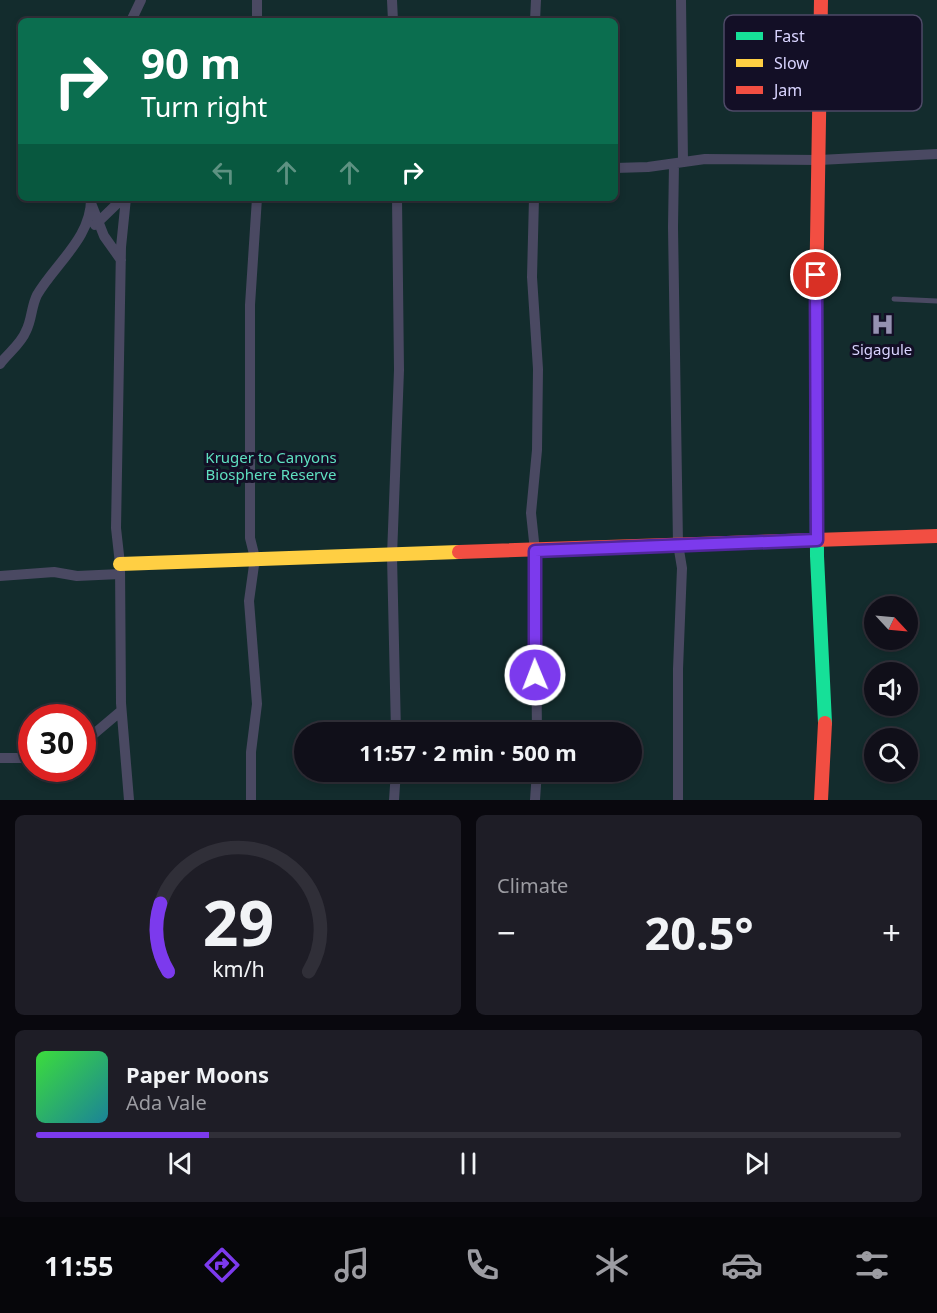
<!DOCTYPE html>
<html lang="en">
<head>
<meta charset="utf-8">
<style>
	body { margin:0; font-family:"Noto Sans",sans-serif; background:#1e1d26; color:#f1f3f6; height:100vh; display:flex; flex-direction:column; font-size:22px; white-space:nowrap }
	* { box-sizing:border-box; margin:0 }
	p { font-size:20px; color:#9c9ca2 }
	.icon { flex:none; width:33px; height:33px; fill:none; stroke:currentColor; stroke-width:2; stroke-linecap:round; stroke-linejoin:round }
	.map { position:relative; height:800px; overflow:hidden }
	.details { display:flex; flex-direction:column; gap:15px; padding:15px; background:#09080e; flex:1 }
	.details>* { flex:none }
	.hud { position:absolute; left:18px; top:18px; width:600px; height:183px; border-radius:9px; box-shadow:0 3px 9px #0003,0 0 0 2px #302f38; background:#0b6e4f; color:#fff; overflow:hidden }
	.needle { width:39px; rotate:116deg }
	.tools { position:absolute; left:864px; top:596px; display:grid; gap:12px }
	.tools a { display:grid; place-items:center; width:54px; height:54px; border-radius:50%; background:#100f19; box-shadow:0 3px 9px #0003,0 0 0 2px #302f38; font-size:30px }
	.speed { position:absolute; left:18px; top:704px; display:flex; gap:12px; font-size:30px; font-weight:700; text-align:center }
	.speed>* { display:grid; place-content:center; width:78px; height:78px; border-radius:50%; background:#100f19; box-shadow:0 3px 9px #0003,0 0 0 2px #302f38; line-height:1 }
	.speed .limit { border:9px solid #d22; background:#fff; color:#111 }
	.pin { position:absolute; display:grid; place-items:center; width:51px; height:51px; color:#fff; margin:-26px; border:3px solid #fff; border-radius:50%; box-shadow:0 2px 6px #0007 }
	.me { position:absolute; width:66px; margin:-33px; rotate:359deg; stroke-linejoin:round; filter:drop-shadow(0 0 4px #0008) }
	.turn { display:flex; align-items:center; gap:21px; height:126px; padding:0 24px; font-size:27px }
	.turn .icon { width:78px; height:78px; stroke-width:2.5 }
	.turn b { display:block; font-size:42px; line-height:51px }
	.lanes { display:flex; align-items:center; height:57px; padding:0 24px; background:#0003; justify-content:center; gap:30px; direction:ltr }
	.lanes .off { opacity:.35 }
	.big { font-size:45px; font-weight:700; line-height:1.1 }
	.details .card { flex:1; display:flex; flex-direction:column; justify-content:center; gap:9px; min-width:0; padding:0 21px; border-radius:9px; background:#1e1d26 }
	.details .dial { align-items:center; gap:0 }
	.dial svg { height:156px; overflow:visible; fill:none; stroke:#302f38; stroke-width:7; stroke-linecap:round; text-anchor:middle }
	.dial text { fill:#f1f3f6; stroke:none }
	.song { display:flex; align-items:center; gap:18px }
	.cover { width:72px; height:72px; border-radius:9px; background:linear-gradient(135deg,hsl(120 70% 55%),hsl(190 70% 35%)) }
	.played { height:6px; border-radius:3px; background:linear-gradient(90deg,#7c3aed 20%,#302f38 20%) }
	.keys { display:flex; justify-content:space-around; direction:ltr }
	.heat { display:flex; justify-content:space-between; align-items:center; font-size:33px; direction:ltr }
	.details .tiles { flex:1; display:grid; gap:15px; grid-template-columns:1fr 1fr }
	.card:last-child { grid-column:span 2 }
	.trip { position:absolute; left:294px; top:722px; width:348px; height:60px; border-radius:30px; background:#100f19; box-shadow:0 3px 9px #0003,0 0 0 2px #302f38; font-weight:700; line-height:60px; text-align:center }
	.menu { display:flex; height:96px; justify-content:space-around; align-items:center; background:#06060a; color:#9c9ca2 }
	.menu .icon { width:42px; height:42px }
	.menu .active { color:#7c3aed }
	.menu b { font-size:27px; color:#f1f3f6 }
	.map>svg:first-child { display:block }
	.green { fill:#132c2d; fill-rule:evenodd }
	.lines { fill:none; stroke-linecap:round; stroke-linejoin:round }
	.lane { stroke:#4a4962; stroke-width:5 }
	.street { stroke:#4a4962; stroke-width:10 }
	.fast { stroke:#16e098; stroke-width:14 }
	.slow { stroke:#ffcf43; stroke-width:14 }
	.jam { stroke:#f24e42; stroke-width:14 }
	.route-casing { stroke:#51269a; stroke-width:15 }
	.route { stroke:#7c3aed; stroke-width:10 }
	.labels { text-anchor:middle; dominant-baseline:central; stroke-width:6; stroke-linejoin:round; paint-order:stroke }
	.poi-label { font-size:15px; fill:#d9d4ff; stroke:#130f26 }
	.park-label { font-size:15px; fill:#5fe0c0; stroke:#130f26 }
	.key { fill:#130f26; stroke:#4e4a67; stroke-width:1.5 }
	.key-label { font-size:16px; fill:#d9d4ff }
</style>
</head>
<body>
<div class="map">
<svg width="937" height="800" viewBox="0 0 937 800">
	<rect width="100%" height="100%" fill="#161421"/>
	<path class="green" d="M 0,0 L 937,0 L 937,800 L 0,800 ZM 21,21 L 615,21 L 615,198 L 21,198 ZM 874,606 L 908,606 L 908,639 L 874,639 ZM 874,672 L 908,672 L 908,705 L 874,705 ZM 32,717 L 82,717 L 82,768 L 32,768 ZM 304,732 L 632,732 L 632,771 L 304,771 ZM 874,738 L 908,738 L 908,771 L 874,771 Z"/>
	<g class="lines">
		<path class="lane" d="M 894,299 L 937,301"/>
		<path class="street" d="M 392,0 L 393,21
			M 681,0 L 683,162
			M 131,21 L 141,0
			M 257,21 L 257,0
			M 535,21 L 536,0
			M 674,164 L 673,227 L 678,544 L 682,568 L 678,669 L 678,800
			M 615,168 L 648,167 L 705,159 L 819,160 L 937,154
			M 126,198 L 121,247 L 116,528 L 120,564 L 121,703 L 129,800
			M 534,198 L 532,277 L 538,369 L 537,450 L 531,513 L 535,551 L 537,732
			M 91,203 L 104,236 L 121,260
			M 95,225 L 123,198
			M 0,364 C 8,353 21,344 26,331 C 32,320 31,307 37,295 C 55,264 92,237 91,198
			M 0,576 L 54,572 L 77,576 L 120,574
			M 396,732 L 392,556 L 399,370 L 397,198
			M 82,744 L 121,711
			M 0,758 L 32,758
			M 251,800 L 251,752 L 257,704 L 249,601 L 255,558 L 250,538 L 250,305 L 257,198
			M 394,800 L 396,771
			M 535,800 L 537,771"/>
		<path class="fast" d="M 816,300 L 817,556 L 825,723"/>
		<path class="slow" d="M 120,564 L 459,552"/>
		<path class="jam" d="M 816,300 L 821,0
			M 459,552 L 937,536
			M 821,800 L 825,723"/>
	</g>
	<g class="lines">
		<defs>
			<path id="route" d="M 535,675 L 535,551 L 817,540 L 816,275"/>
		</defs>
		<use href="#route" class="route-casing"/>
		<use href="#route" class="route"/>
	</g>
	<defs>
		<symbol id="hospital-bare" viewBox="-9 -9 18 18"><path d="M-5-5h3v3.5h4V-5h3V5h-3V1.5h-4V5h-3Z" fill="#9591b1" stroke="#130f26" stroke-width="2.5" paint-order="stroke"/></symbol>
	</defs>
	<g fill-rule="evenodd">
		<use href="#hospital-bare" x="866" y="308" width="33" height="33"/>
	</g>
	<g class="labels">
		<g class="poi-label">
			<text x="882" y="349">Sigagule</text>
		</g>
		<g class="park-label">
			<text x="271" y="457">Kruger to Canyons<tspan x="271" dy="17">Biosphere Reserve</tspan></text>
		</g>
	</g>
	<rect x="724" y="15" width="198" height="96" rx="9" class="key"/>
	<rect x="736" y="32" width="27" height="8" fill="#16e098"/>
	<rect x="736" y="59" width="27" height="8" fill="#ffcf43"/>
	<rect x="736" y="86" width="27" height="8" fill="#f24e42"/>
	<g class="key-label">
		<text x="774" y="42">Fast</text>
		<text x="774" y="69">Slow</text>
		<text x="774" y="96">Jam</text>
	</g>
</svg>
<div class="tools">
<a><svg class="needle" viewBox="-14 -14 28 28"><path d="M0-13l5 13h-10z" fill="#e53935"/><path d="M0 13l5-13h-10z" fill="#9c9ca2"/></svg></a>
<a><svg class="icon" aria-label="sound" viewBox="0 0 24 24"><path d="M4 9h4l5-4v14l-5-4H4zM17 9q2 3 0 6"/></svg></a>
<a><svg class="icon" aria-label="search" viewBox="0 0 24 24"><circle cx="10" cy="10" r="6"/><path d="M15 15l6 6"/></svg></a>
</div>
<div class="speed"><div class="limit">30</div></div>
<div class="pin" style="left:816px;top:275px;background:#d93025"><svg class="icon" aria-label="arrive" viewBox="0 0 24 24"><path d="M6 21V4h12l-3 4 3 4H6"/></svg></div>
<svg class="me" style="left:535px;top:675px" viewBox="-20 -20 40 40"><circle r="17" fill="#7c3aed" stroke="#fff" stroke-width="3"/><path d="M0-11L8 9 0 5-8 9z" fill="#fff"/></svg>
<div class="trip">11:57 · 2 min · 500 m</div>
<div class="hud">
<div class="turn"><svg class="icon" aria-label="right" viewBox="0 0 24 24"><path d="M7 20v-9h11M14 6l5 5-5 5"/></svg><div><b>90 m</b>Turn right</div></div>
<div class="lanes"><svg class="icon off" aria-label="left" viewBox="0 0 24 24"><path d="M17 20v-9H6M10 6l-5 5 5 5"/></svg><svg class="icon off" aria-label="ahead" viewBox="0 0 24 24"><path d="M12 20V5M6 11l6-6 6 6"/></svg><svg class="icon off" aria-label="ahead" viewBox="0 0 24 24"><path d="M12 20V5M6 11l6-6 6 6"/></svg><svg class="icon" aria-label="right" viewBox="0 0 24 24"><path d="M7 20v-9h11M14 6l5 5-5 5"/></svg></div>
</div>
</div>
<section class="details">
<div class="tiles">
<div class="card dial"><svg viewBox="0 0 100 80">
<path d="M14 69A42 42 0 1 1 86 69"/>
<path d="M14 69A42 42 0 0 1 10 34" stroke="#7c3aed"/>
<text x="50" y="56" font-size="32" font-weight="700">29</text>
<text x="50" y="72" font-size="11">km/h</text>
</svg></div>
<div class="card"><p>Climate</p>
<div class="heat"><a>−</a><b class="big">20.5°</b><a>+</a></div>
</div>
<div class="card">
<div class="song"><i class="cover"></i><div><b>Paper Moons</b><p>Ada Vale</p></div></div>
<div class="played"></div>
<div class="keys"><svg class="icon" aria-label="previous" viewBox="0 0 24 24"><path d="M18 5L8 12l10 7zM5 5v14"/></svg><svg class="icon" aria-label="pause" viewBox="0 0 24 24"><path d="M8 5v14M16 5v14"/></svg><svg class="icon" aria-label="next" viewBox="0 0 24 24"><path d="M6 5l10 7-10 7zM19 5v14"/></svg></div>
</div>
</div>
</section>
<nav class="menu">
<b>11:55</b>
<svg class="icon active" aria-label="directions" viewBox="0 0 24 24"><path d="M12 3l9 9-9 9-9-9zM9 14v-3h6M13 9l2 2-2 2"/></svg>
<svg class="icon" aria-label="music" viewBox="0 0 24 24"><path d="M9 18V5l10-2v13"/><circle cx="6" cy="18" r="3"/><circle cx="16" cy="16" r="3"/></svg>
<svg class="icon" aria-label="phone" viewBox="0 0 24 24"><path d="M5 4h4l2 5-3 2q2 4 5 5l2-3 5 2v4C11 20 4 13 5 4z"/></svg>
<svg class="icon" aria-label="climate" viewBox="0 0 24 24"><path d="M12 3v18M4 7l16 10M4 17L20 7"/></svg>
<svg class="icon" aria-label="car" viewBox="0 0 24 24"><path d="M5 17H2v-5l4-1 3-4h7l3 4 3 1v5h-3M9 17h6M6 11h13"/><circle cx="7" cy="17" r="2"/><circle cx="17" cy="17" r="2"/></svg>
<svg class="icon" aria-label="filters" viewBox="0 0 24 24"><path d="M4 7h16M4 17h16"/><circle cx="9" cy="7" r="2"/><circle cx="15" cy="17" r="2"/></svg>
</nav>
</body>
</html>
